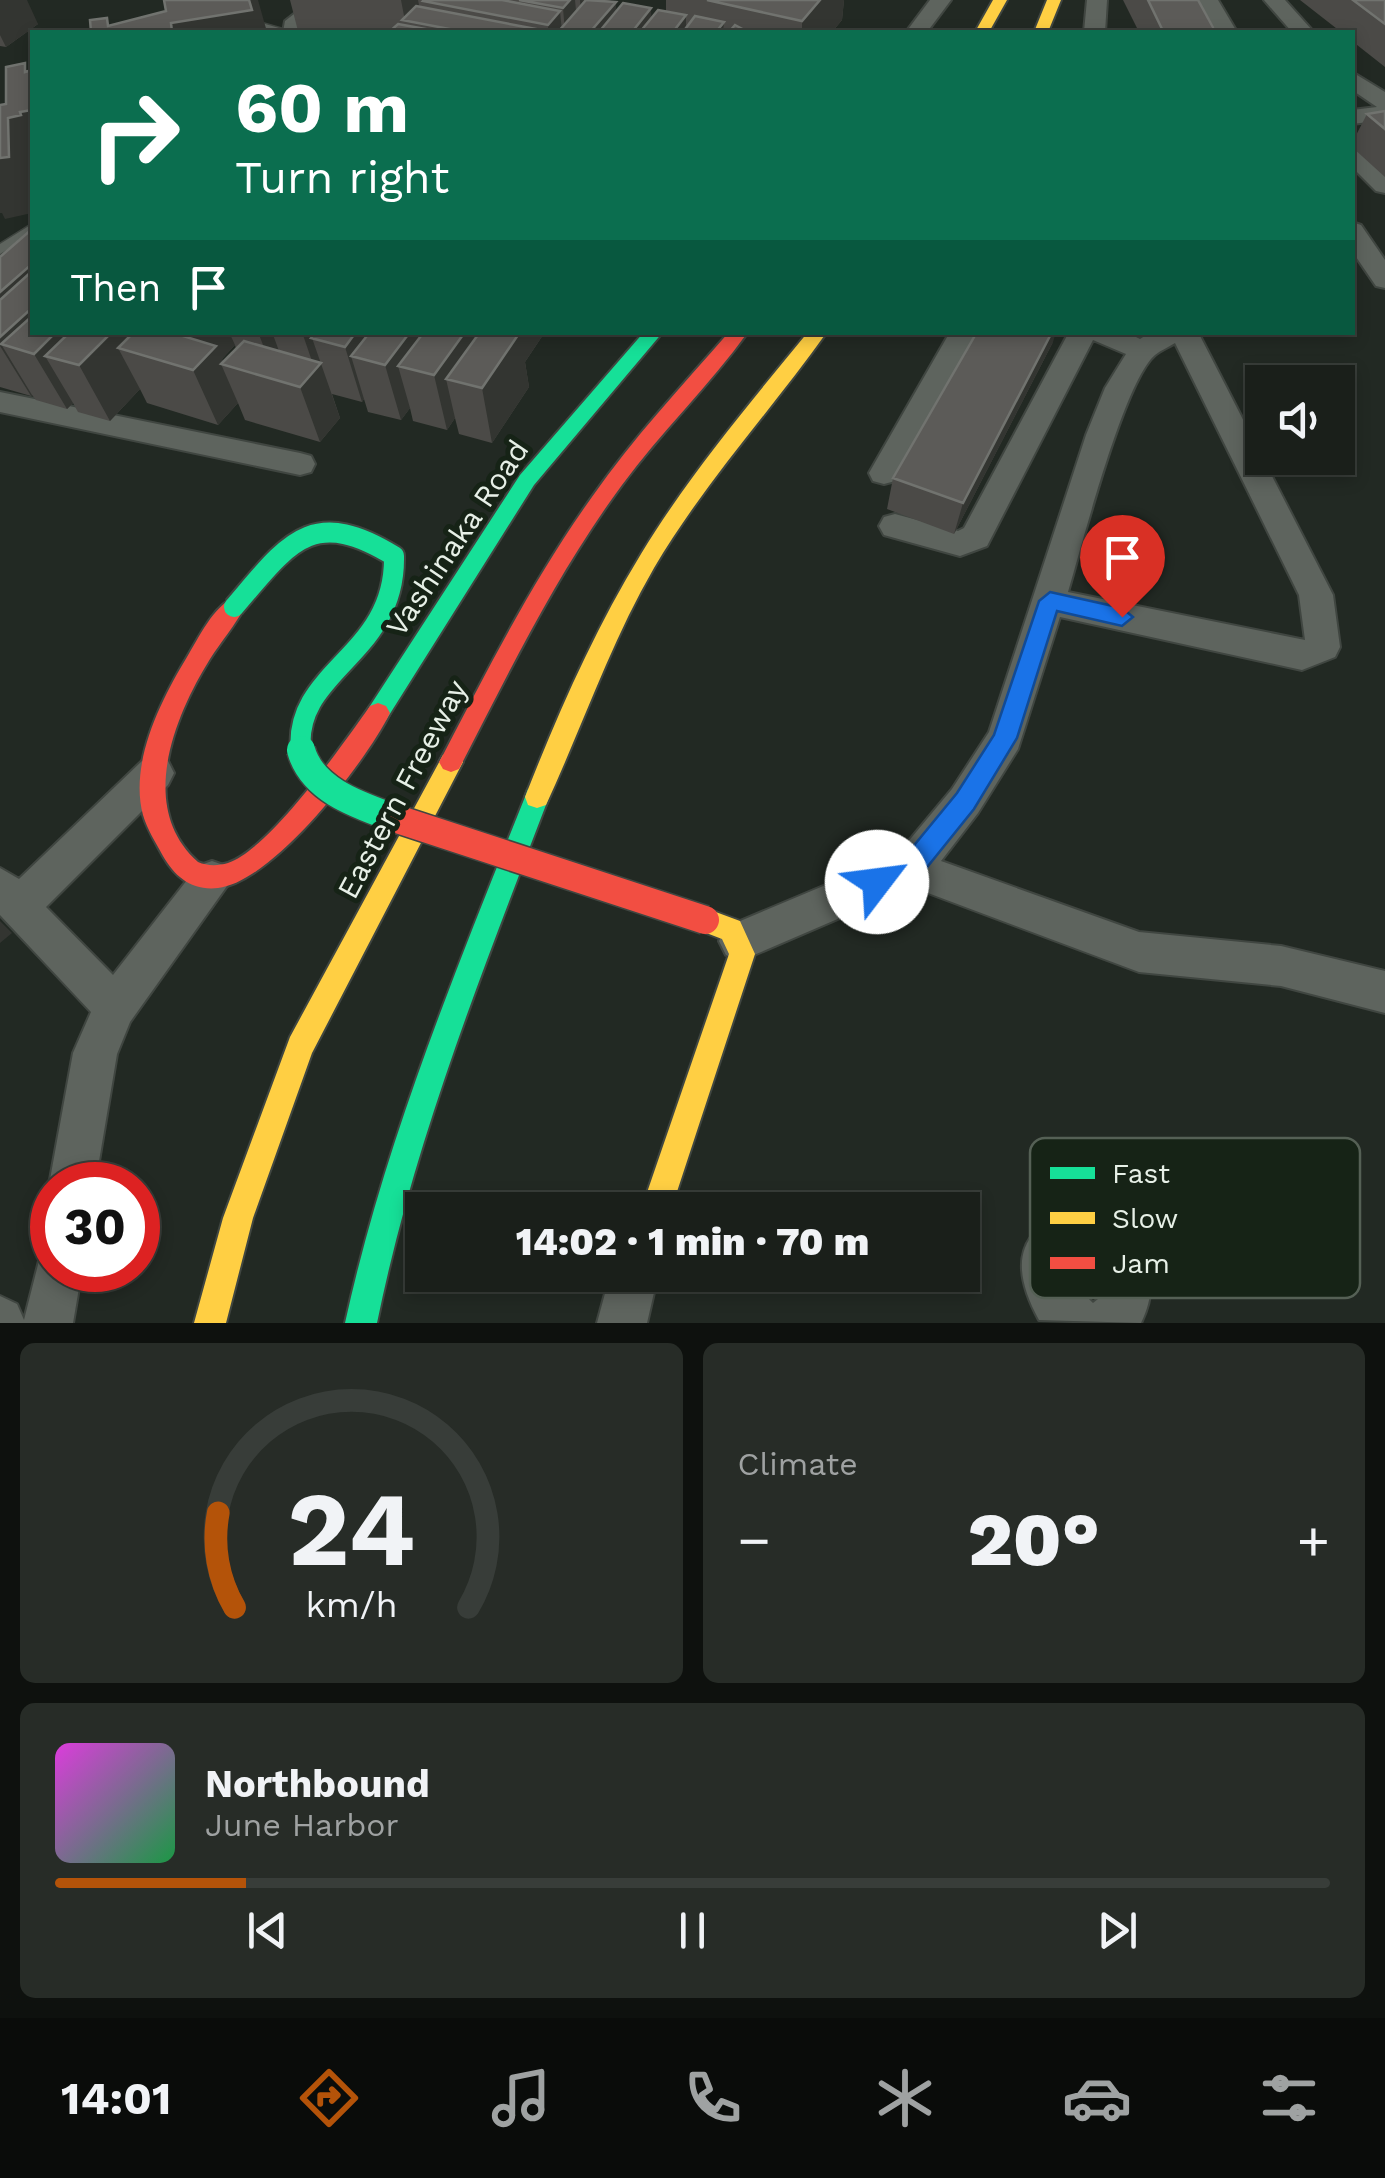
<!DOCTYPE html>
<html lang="en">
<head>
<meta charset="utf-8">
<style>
	body { margin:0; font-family:"Work Sans",sans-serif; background:#272c27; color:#f1f3f6; height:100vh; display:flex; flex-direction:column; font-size:38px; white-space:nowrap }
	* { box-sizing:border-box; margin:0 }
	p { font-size:32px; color:#9fa2a2 }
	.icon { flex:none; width:55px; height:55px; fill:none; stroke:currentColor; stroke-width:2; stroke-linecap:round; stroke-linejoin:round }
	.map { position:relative; height:1323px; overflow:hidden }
	.drawer { display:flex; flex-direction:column; gap:20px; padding:20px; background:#0e110e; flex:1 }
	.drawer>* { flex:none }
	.banner { position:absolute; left:30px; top:30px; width:1325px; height:305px; border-radius:0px; box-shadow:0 5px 15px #0003,0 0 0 2px #383d39; background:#0b6e4f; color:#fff; overflow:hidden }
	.tools { position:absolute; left:1245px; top:365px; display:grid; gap:20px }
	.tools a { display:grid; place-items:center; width:110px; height:110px; border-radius:0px; background:#1a1f1a; box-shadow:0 5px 15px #0003,0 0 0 2px #383d39; font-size:50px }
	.speed { position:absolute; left:30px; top:1162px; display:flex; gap:20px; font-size:50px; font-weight:700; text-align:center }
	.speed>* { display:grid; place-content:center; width:130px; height:130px; border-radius:50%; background:#1a1f1a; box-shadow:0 5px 15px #0003,0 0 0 2px #383d39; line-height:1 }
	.speed .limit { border:15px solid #d22; background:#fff; color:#111 }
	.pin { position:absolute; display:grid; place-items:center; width:85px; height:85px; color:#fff; margin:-102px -42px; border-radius:50% 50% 50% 0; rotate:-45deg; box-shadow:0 0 10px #0007 }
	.pin .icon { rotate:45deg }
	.me { position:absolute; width:110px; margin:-55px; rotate:60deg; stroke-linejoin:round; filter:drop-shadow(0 0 8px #0008) }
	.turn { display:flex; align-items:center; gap:35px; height:210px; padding:0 40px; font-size:45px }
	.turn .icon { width:130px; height:130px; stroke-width:2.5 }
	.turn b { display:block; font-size:70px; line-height:85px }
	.then { display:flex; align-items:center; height:95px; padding:0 40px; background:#0003; gap:20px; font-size:38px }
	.big { font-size:75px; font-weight:800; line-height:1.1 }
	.drawer .card { flex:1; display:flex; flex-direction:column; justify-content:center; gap:15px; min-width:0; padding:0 35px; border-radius:15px; background:#272c27 }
	.drawer .dial { align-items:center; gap:0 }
	.dial svg { height:260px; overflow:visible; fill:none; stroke:#383d39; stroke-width:7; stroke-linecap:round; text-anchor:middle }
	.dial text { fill:#f1f3f6; stroke:none }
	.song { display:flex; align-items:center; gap:30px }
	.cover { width:120px; height:120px; border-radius:15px; background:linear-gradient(135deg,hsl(300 70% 55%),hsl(140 70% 35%)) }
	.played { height:10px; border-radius:5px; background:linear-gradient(90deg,#b45309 15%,#383d39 15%) }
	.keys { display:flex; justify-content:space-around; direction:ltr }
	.heat { display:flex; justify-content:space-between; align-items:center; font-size:55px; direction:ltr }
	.drawer .tiles { flex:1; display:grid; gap:20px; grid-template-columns:1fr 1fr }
	.card:last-child { grid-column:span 2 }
	.trip { position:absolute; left:405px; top:1192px; width:575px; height:100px; border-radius:0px; background:#1a1f1a; box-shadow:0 5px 15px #0003,0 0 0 2px #383d39; font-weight:800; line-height:100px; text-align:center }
	.menu { display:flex; height:160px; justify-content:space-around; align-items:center; background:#0a0c0a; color:#9fa2a2 }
	.menu .icon { width:70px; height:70px }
	.menu .current { color:#b45309 }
	.menu b { font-size:45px; color:#f1f3f6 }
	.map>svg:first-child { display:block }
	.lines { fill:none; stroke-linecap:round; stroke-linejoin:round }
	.lane-casing { stroke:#404641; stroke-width:3 }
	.street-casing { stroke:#404641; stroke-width:4 }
	.fast-casing { stroke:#404641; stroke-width:4 }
	.slow-casing { stroke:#404641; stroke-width:4 }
	.jam-casing { stroke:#404641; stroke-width:4 }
	.lane { fill:#5e645e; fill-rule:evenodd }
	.street { fill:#5e645e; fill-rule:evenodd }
	.fast { fill:#16e098; fill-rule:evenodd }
	.slow { fill:#ffcf43; fill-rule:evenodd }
	.jam { fill:#f24e42; fill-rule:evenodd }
	.fast-bridge-far1-casing { stroke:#404641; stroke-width:24; stroke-linecap:butt }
	.fast-bridge-casing { stroke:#404641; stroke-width:31; stroke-linecap:butt }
	.jam-bridge-casing { stroke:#404641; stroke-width:31; stroke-linecap:butt }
	.fast-bridge-far1 { stroke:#16e098; stroke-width:20 }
	.fast-bridge { stroke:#16e098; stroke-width:28 }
	.jam-bridge { stroke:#f24e42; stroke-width:28 }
	.wall { fill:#4b4a47; fill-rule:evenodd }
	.shaded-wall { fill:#333531 }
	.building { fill:#5c5b58; stroke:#71736f; stroke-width:2.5 }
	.route { fill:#1a73e8; stroke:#114b97; stroke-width:2.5 }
	.labels { text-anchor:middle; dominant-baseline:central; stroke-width:10; stroke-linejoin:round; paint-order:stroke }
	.street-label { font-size:30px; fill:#e7f0e7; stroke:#162316 }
	.key { fill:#162316; stroke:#556055; stroke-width:2.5 }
	.key-label { font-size:28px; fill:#e7f0e7 }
</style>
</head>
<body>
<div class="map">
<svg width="1385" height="1323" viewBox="0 0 1385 1323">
	<rect width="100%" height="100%" fill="#222923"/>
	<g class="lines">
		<defs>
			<path id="lane" d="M 244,18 L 286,30 L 287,32 L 272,32 L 240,23 L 239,21 Z
				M 32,224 L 32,234 L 0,254 L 0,244 Z"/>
			<path id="street" d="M 312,0 L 335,0 L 303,32 L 283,32 L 285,21 Z
				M 930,0 L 951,0 L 927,32 L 906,32 Z
				M 1087,0 L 1107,0 L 1105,32 L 1084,32 Z
				M 1198,0 L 1218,0 L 1237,32 L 1217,32 Z
				M 1264,0 L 1285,0 L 1312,30 L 1292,32 Z
				M 1352,72 L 1385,92 L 1385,120 L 1352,124 L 1352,110 L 1377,107 L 1352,90 Z
				M 1352,146 L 1361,148 L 1385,172 L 1385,193 L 1376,191 L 1352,167 Z
				M 1352,222 L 1361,225 L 1385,260 L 1385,288 L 1376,286 L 1352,251 Z
				M 950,332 L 978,332 L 895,481 L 884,484 L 873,481 L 869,473 Z
				M 1069,332 L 1126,332 L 1140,339 L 1151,332 L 1198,332 L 1333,595 L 1340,647 L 1335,657 L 1302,670 L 1060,617 L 1018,749 L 978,813 L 941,861 L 1139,932 L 1281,946 L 1385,971 L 1385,1013 L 1281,986 L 1139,972 L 912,887 L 740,961 L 726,955 L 719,941 L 726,927 L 897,855 L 952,789 L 989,732 L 1086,435 L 1105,388 L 1126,354 L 1093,340 L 987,546 L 960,556 L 884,535 L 879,526 L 884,517 L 895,514 L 958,531 L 964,528 ZM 1175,343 L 1299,595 L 1305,640 L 1068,592 C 1082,545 1124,381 1155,355 C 1161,350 1169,347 1175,343 Z
				M 0,392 L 300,453 L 311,456 L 315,464 L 311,472 L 300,475 L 0,412 Z
				M 155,757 L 168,761 L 174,773 L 168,785 L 46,907 L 113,975 L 198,866 L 212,861 L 226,866 L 232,879 L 130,1022 L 117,1054 L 95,1185 L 52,1185 L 52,1194 L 49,1185 L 73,1053 L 91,1012 L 0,915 L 0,868 L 19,879 L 142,761 Z
				M 1079,1208 C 1132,1227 1169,1266 1141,1323 L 1039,1320 C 1009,1265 1016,1227 1079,1208 ZM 1079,1256 L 1102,1279 L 1103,1295 L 1093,1303 L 1070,1281 L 1069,1263 Z
				M 52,1248 L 52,1270 L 82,1270 L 73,1323 L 0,1323 L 0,1296 L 17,1304 L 24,1320 L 41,1253 Z
				M 610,1275 L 658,1275 L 647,1323 L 597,1323 Z"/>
			<path id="fast" d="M 644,332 L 663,332 L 534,485 L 386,720 L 378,723 L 370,720 L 366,713 L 370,706 L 520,475 Z
				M 537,786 L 546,789 L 549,797 C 483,970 414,1141 377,1323 L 345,1323 C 385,1141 456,970 525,797 L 528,789 Z"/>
			<path id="slow" d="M 993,0 L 1007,0 L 989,32 L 975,32 Z
				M 1047,0 L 1061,0 L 1048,32 L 1034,32 Z
				M 808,332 L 827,332 C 770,412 704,483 654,568 C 610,644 583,725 546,805 L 537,808 L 528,805 L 525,797 C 558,713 594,631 641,554 C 689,475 749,404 808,332 Z
				M 451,752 L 459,755 L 463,762 L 312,1053 L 253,1218 L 226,1323 L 194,1323 L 223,1218 L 290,1037 L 443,755 Z
				M 705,908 L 740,921 L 755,954 L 671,1210 L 641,1210 L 729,954 L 722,939 L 696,929 L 692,920 L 696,911 Z"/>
			<path id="jam" d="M 729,332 L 748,332 C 709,386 661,432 622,485 C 557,573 509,672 459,769 L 451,772 L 443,769 L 439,762 L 443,755 C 489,667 534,578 592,497 C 633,438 682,386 729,332 Z
				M 234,598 L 245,607 C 235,625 221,642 210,659 C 174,717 137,808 198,862 C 207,866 218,866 228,863 C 271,848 343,744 370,706 L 378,703 L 386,706 L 390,713 C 366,762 273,882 218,888 C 192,891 175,877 163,856 C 156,843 147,829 143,815 C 129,763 161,700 187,657 C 198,639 214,605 234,598 Z"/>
		</defs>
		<use href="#lane" class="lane-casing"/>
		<use href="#street" class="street-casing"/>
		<use href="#fast" class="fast-casing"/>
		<use href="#slow" class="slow-casing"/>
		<use href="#jam" class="jam-casing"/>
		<use href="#lane" class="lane"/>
		<use href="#street" class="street"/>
		<use href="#fast" class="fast"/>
		<use href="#slow" class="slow"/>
		<use href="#jam" class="jam"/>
		<defs>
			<path id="fast-bridge-far1" d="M 234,607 C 288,544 311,505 394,556 C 396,657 292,670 301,752"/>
			<path id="fast-bridge" d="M 301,750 C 312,790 358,805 394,818"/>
			<path id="jam-bridge" d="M 394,818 L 705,920"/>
		</defs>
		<use href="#fast-bridge-far1" class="fast-bridge-far1-casing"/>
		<use href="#fast-bridge" class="fast-bridge-casing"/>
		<use href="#jam-bridge" class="jam-bridge-casing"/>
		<use href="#fast-bridge-far1" class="fast-bridge-far1"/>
		<use href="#fast-bridge" class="fast-bridge"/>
		<use href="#jam-bridge" class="jam-bridge"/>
	</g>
	<path class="wall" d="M 0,0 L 38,24 L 6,47 L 0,46 Z
		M 290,0 L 607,0 L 616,2 L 616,12 L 651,8 L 651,19 L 666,11 L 666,0 L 844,0 L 842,20 L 832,32 L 306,32 L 298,31 Z
		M 1123,0 L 1198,0 L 1215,31 L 1214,32 L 1139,32 Z
		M 1300,0 L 1385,0 L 1385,67 L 1352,41 L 1352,32 L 1341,32 Z
		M 1385,111 L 1385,177 L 1352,147 L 1352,143 L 1367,114 Z
		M 0,257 L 32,332 L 545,332 L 525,362 L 529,387 L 492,443 L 459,434 L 455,418 L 447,430 L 413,421 L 410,408 L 401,420 L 368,412 L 364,399 L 362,402 L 332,394 L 340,418 L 320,442 L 245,420 L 238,403 L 218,425 L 147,403 L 140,389 L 110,421 L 78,412 L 73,403 L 67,409 L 36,400 L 32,395 L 31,396 L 0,387 ZM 235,345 L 236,349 L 223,362 L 222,359 Z
		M 1053,342 L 954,534 L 887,509 L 893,478 Z"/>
	<path class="shaded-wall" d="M 0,0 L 27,0 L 38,24 L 6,47 L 0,35 Z
		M 240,0 L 258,0 L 267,32 L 172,32 L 171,23 Z
		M 401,0 L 418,0 L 423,24 L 405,21 Z
		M 570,0 L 575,0 L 578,32 L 565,32 L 563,8 Z
		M 580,0 L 616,2 L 617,32 L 582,32 Z
		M 820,0 L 844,0 L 842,20 L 832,32 L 802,32 L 802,21 Z
		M 651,8 L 652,32 L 632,32 Z
		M 560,11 L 562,32 L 548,32 L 548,25 Z
		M 686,15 L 686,32 L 673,32 Z
		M 724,22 L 723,32 L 716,32 Z
		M 32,110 L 32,213 L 5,219 L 2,213 L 0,213 L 0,158 L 8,118 L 20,112 Z
		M 32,264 L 32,332 L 161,332 L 118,348 L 140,389 L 110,421 L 79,365 L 45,356 L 73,403 L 67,409 L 34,354 L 1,344 L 32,395 L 31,396 L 0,346 L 0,292 Z
		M 188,332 L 229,332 L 235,345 L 222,359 L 225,365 L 221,364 L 238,403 L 218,425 L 193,370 L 201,362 Z
		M 258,332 L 272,332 L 286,370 L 277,381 Z
		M 294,332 L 433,332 L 398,366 L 410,408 L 401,420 L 385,365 L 351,356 L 364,399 L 362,402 L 345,347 L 312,338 L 340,418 L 320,442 L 300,387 L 315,370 L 303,335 Z
		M 465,332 L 488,332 L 446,379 L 455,418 L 447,430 L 434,375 Z
		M 520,332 L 545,332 L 525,362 L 529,387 L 492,443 L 482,388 Z
		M 1052,332 L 1056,332 L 1053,342 L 954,534 L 963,503 Z
		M 0,921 L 12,933 L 0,943 Z"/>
	<path class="building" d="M 164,0 L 249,0 L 252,10 L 171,23 L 172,32 L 91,32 L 90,20 L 107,18 L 108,26 L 166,11 Z
		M 424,0 L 502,0 L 560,11 L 548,25 L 423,1 Z
		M 519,0 L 570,0 L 563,8 Z
		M 586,0 L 616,2 L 590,32 L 558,32 Z
		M 707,0 L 820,0 L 802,21 Z
		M 1148,0 L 1198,0 L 1215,31 L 1163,31 Z
		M 1353,0 L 1385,0 L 1385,24 Z
		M 623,3 L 651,8 L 632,32 L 599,32 Z
		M 416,6 L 541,30 L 540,32 L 465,32 L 402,20 Z
		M 658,10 L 686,15 L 673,32 L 640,32 Z
		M 695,16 L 724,22 L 716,32 L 683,32 Z
		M 398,24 L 442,32 L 389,32 Z
		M 735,25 L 748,32 L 729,32 Z
		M 25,63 L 25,72 L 32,70 L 32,110 L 20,112 L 21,115 L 8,118 L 9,157 L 0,158 L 0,105 L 6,104 L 6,67 Z
		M 1385,111 L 1385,129 L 1367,114 Z
		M 32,229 L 32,264 L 0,292 L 0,257 Z
		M 32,271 L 32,308 L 0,337 L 0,300 Z
		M 32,316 L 32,332 L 56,332 L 34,354 L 1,344 Z
		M 70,332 L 112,332 L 79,365 L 45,356 Z
		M 134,332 L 170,332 L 216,346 L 193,370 L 118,348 Z
		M 316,332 L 356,332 L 345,347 L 311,338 Z
		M 370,332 L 410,332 L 385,365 L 351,356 Z
		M 424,332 L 465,332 L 434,375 L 398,366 Z
		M 480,332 L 520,332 L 482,388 L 446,379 Z
		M 977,332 L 1052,332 L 963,503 L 893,478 Z
		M 244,341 L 321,363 L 300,387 L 221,364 Z"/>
	<path class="route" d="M 1050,592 L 1122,608 L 1133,617 L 1122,626 L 1057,611 L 1017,738 L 974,809 L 920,876 L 877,895 L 868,891 L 864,882 L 868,874 L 902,860 L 957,793 L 994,735 L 1039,601 Z"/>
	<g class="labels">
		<g class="street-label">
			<text transform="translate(457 538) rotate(-56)">Vashinaka Road</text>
			<text transform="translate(402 789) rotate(-62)">Eastern Freeway</text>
		</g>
	</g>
	<rect x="1030" y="1138" width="330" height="160" rx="15" class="key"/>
	<rect x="1050" y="1167" width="45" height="12" fill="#16e098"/>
	<rect x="1050" y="1212" width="45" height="12" fill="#ffcf43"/>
	<rect x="1050" y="1257" width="45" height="12" fill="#f24e42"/>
	<g class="key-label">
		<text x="1112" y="1183">Fast</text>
		<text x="1112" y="1228">Slow</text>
		<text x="1112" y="1273">Jam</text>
	</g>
</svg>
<div class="tools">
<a><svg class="icon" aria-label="sound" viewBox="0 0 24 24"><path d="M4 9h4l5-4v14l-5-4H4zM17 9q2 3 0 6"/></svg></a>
</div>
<div class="speed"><div class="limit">30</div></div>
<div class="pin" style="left:1122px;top:617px;background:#d93025"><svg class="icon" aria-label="arrive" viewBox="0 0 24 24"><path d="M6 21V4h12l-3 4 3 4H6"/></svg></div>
<svg class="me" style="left:877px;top:882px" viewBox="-20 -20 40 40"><circle r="19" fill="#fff"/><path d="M0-13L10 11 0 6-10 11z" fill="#1a73e8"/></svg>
<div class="trip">14:02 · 1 min · 70 m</div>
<div class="banner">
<div class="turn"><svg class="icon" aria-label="right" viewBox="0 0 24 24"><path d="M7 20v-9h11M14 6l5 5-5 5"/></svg><div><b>60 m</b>Turn right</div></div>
<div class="then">Then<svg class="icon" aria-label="arrive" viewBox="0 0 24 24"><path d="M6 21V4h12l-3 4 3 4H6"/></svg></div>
</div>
</div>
<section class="drawer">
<div class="tiles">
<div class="card dial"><svg viewBox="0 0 100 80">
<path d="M14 69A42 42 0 1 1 86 69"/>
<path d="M14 69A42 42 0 0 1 9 40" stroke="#b45309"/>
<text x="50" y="56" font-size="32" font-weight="700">24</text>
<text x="50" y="72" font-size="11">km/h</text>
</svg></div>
<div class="card"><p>Climate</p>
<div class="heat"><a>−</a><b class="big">20°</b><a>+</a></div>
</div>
<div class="card">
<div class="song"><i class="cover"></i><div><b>Northbound</b><p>June Harbor</p></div></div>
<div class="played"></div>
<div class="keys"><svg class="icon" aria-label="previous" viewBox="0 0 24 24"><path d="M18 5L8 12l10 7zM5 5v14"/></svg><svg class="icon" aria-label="pause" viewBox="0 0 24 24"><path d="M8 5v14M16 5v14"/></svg><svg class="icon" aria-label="next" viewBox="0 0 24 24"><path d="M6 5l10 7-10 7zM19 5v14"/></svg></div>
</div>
</div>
</section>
<nav class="menu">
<b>14:01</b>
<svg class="icon current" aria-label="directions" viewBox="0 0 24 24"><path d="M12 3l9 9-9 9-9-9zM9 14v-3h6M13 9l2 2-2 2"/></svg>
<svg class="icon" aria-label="music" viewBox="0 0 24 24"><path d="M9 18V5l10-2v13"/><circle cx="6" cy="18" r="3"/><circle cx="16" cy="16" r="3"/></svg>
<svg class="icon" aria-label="phone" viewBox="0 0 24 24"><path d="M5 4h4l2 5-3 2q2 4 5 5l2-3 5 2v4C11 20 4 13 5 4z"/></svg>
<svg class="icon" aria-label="climate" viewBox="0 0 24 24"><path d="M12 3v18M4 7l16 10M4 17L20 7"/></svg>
<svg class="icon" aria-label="car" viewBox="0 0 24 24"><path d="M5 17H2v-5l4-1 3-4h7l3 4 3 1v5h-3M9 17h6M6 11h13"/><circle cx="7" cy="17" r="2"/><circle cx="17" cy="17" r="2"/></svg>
<svg class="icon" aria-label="filters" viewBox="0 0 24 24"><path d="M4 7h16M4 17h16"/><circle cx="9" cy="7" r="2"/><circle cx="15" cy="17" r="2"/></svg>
</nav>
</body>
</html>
